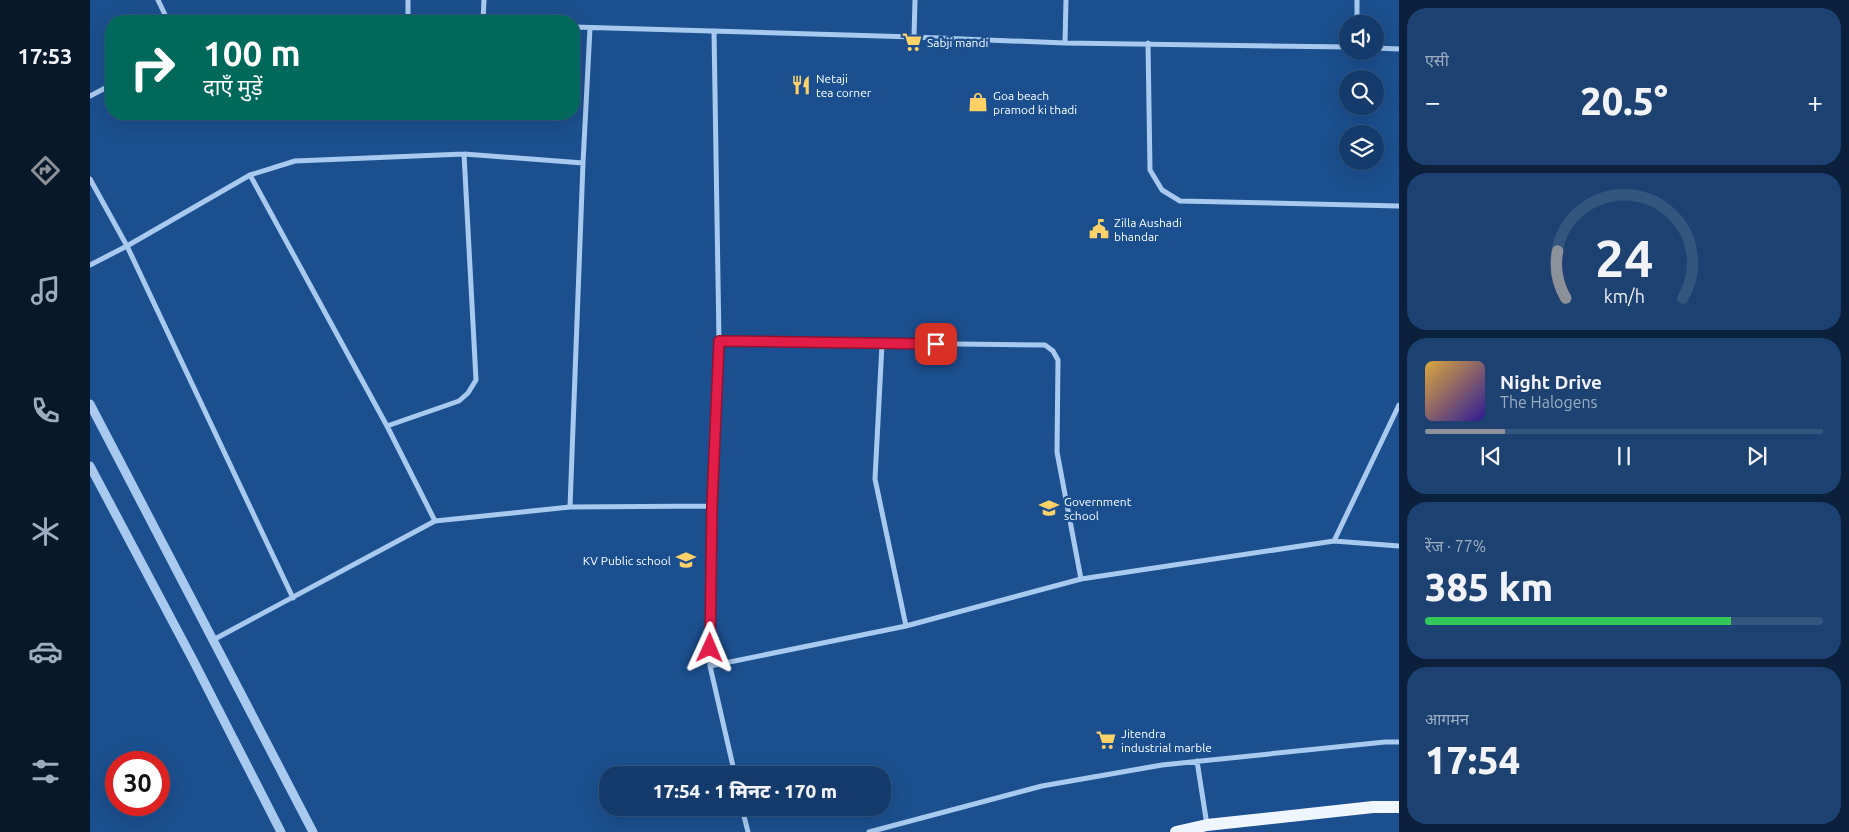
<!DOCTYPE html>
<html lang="hi">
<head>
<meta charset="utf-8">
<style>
	body { margin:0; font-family:Ubuntu,"Noto Sans Devanagari",sans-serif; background:#1d4271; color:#f1f3f6; height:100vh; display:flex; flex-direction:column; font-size:19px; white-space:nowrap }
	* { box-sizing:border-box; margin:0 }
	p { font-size:16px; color:#9dadc1 }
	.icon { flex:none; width:28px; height:28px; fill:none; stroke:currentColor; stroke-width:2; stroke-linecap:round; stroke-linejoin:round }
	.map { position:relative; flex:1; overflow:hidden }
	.details { display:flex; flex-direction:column; gap:8px; padding:8px; background:#0b203b; width:450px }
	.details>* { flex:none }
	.hud { position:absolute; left:15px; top:15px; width:475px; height:105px; border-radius:20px; box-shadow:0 5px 20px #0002,0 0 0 1px #33557e; background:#00695c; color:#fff; overflow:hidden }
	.fabs { position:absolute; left:1249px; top:15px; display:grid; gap:10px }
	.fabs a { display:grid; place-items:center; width:45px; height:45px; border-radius:50%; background:#143b6b; box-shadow:0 5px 20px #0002,0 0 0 1px #33557e; font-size:25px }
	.speed { position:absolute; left:15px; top:751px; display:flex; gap:10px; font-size:25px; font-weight:700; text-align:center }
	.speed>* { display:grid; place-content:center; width:65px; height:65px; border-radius:50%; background:#143b6b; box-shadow:0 5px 20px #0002,0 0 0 1px #33557e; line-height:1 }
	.speed .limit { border:8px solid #d22; background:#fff; color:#111 }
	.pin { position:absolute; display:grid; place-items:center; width:42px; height:42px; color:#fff; margin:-21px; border-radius:10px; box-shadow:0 2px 8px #0006 }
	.me { position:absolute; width:55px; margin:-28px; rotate:1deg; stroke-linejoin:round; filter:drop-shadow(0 0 4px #0008) }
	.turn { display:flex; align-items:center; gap:18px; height:105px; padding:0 15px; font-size:22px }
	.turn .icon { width:65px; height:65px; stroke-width:2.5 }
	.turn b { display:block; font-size:35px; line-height:42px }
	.big { font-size:38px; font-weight:800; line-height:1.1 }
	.details .widget { flex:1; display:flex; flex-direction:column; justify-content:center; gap:8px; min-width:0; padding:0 18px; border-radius:20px; background:#1d4271 }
	.details .dial { align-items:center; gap:0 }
	.dial svg { height:130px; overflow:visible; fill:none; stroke:#33557e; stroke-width:7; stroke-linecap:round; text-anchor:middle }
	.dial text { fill:#f1f3f6; stroke:none }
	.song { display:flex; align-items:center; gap:15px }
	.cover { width:60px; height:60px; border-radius:8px; background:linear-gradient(135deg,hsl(40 70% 55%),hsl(250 70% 35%)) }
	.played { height:5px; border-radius:2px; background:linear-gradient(90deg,#8c9099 20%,#33557e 20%) }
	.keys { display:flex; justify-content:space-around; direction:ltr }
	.heat { display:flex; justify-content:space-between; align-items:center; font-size:28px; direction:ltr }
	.charge { height:8px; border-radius:4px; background:linear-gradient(90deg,#34c759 77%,#33557e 0) }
	.trip { position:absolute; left:509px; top:766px; width:292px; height:50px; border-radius:20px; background:#143b6b; box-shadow:0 5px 20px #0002,0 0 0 1px #33557e; font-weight:800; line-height:50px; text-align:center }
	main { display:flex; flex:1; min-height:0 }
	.dock { display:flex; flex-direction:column; width:90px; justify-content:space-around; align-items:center; background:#08182b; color:#9dadc1 }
	.dock .icon { width:35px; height:35px }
	.dock .on { color:#8c9099 }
	.dock b { font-size:22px; color:#f1f3f6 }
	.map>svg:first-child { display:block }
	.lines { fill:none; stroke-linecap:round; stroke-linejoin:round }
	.minor { stroke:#a9c9ee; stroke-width:5 }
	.tertiary { stroke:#a9c9ee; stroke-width:9 }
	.primary { stroke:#f0f6ff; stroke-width:12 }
	.route-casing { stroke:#92132f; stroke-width:12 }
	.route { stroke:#e11d48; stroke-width:9 }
	.labels { text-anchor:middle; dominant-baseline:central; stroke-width:5; stroke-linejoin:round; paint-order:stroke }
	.poi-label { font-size:12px; fill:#fff; stroke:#1b4f8f; text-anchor:start }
</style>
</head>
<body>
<main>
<nav class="dock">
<b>17:53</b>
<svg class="icon on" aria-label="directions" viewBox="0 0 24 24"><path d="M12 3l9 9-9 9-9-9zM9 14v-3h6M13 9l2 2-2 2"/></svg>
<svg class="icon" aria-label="music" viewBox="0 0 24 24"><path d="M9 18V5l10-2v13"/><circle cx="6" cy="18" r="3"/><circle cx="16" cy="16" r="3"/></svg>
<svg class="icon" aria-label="phone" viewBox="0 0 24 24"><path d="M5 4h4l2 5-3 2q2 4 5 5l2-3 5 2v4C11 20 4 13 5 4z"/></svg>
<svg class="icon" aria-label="climate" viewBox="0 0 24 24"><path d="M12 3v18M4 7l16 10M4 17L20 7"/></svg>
<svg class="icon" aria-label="car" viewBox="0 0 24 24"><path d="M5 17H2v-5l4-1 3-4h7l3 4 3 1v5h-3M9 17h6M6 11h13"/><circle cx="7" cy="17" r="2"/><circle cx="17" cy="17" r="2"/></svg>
<svg class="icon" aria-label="filters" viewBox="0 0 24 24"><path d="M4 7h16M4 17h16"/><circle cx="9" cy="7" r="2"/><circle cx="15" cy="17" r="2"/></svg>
</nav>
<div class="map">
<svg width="1309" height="832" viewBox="0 0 1309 832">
	<rect width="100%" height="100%" fill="#1b4f8f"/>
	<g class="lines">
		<path class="minor" d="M 68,0 L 78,21
			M 1267,0 L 1267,24
			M 318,19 L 318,0
			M 243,21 L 318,19 L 397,21
			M 393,21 L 394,0
			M 484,27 L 824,37 L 975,43 L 1258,47
			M 624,31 L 629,341 L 622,506 L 620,666 L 645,775
			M 824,37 L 825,0
			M 975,43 L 976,0
			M 1058,43 L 1060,170 L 1072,190 L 1090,201 L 1309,206
			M 1285,48 L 1309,49
			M 0,96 L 21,85
			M 160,175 L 297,426 L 345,521
			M 0,179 L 37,246 L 203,598
			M 0,265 L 37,246 L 160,175 L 205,161 L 374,154 L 493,163
			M 629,341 L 955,345 L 963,351 L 968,360 L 967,452 L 991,579
			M 792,344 L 785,479 L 816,626
			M 297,426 L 369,401 L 378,393 L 386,380 L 374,154
			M 480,507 L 493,163 L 500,28
			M 1244,541 L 1309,405
			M 123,640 L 345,521 L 480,507 L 622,506
			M 620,666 L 816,626 L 991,579 L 1244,541 L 1309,546
			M 1107,761 L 1117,825
			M 652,808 L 658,832
			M 779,832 L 952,786 L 1072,765 L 1295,742 L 1309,742"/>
		<path class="tertiary" d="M 0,404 L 223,832
			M 0,466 L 103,660 L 191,832"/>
		<path class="primary" d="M 1086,832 L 1117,825 L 1283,807 L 1309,807"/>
	</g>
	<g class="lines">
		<defs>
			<path id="route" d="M 620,648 L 622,506 L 629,341 L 846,344"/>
		</defs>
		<use href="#route" class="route-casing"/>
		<use href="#route" class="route"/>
	</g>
	<defs>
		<symbol id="supermarket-bare" viewBox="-9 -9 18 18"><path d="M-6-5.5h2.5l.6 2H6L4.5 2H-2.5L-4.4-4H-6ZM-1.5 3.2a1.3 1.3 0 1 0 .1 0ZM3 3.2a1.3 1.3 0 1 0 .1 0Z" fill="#ffd166" stroke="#1b4f8f" stroke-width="2.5" paint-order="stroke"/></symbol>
		<symbol id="restaurant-bare" viewBox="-9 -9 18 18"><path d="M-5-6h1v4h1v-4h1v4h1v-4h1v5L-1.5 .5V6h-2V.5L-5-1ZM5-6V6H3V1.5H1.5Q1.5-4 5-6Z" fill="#ffd166" stroke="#1b4f8f" stroke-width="2.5" paint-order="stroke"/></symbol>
		<symbol id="shop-bare" viewBox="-9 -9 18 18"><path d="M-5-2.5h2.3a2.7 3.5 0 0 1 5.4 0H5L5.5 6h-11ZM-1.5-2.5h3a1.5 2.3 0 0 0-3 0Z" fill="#ffd166" stroke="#1b4f8f" stroke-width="2.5" paint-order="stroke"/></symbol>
		<symbol id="civic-bare" viewBox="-9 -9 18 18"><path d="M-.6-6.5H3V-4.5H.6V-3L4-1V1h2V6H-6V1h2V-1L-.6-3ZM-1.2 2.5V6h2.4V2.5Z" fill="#ffd166" stroke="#1b4f8f" stroke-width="2.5" paint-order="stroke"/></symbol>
		<symbol id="school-bare" viewBox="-9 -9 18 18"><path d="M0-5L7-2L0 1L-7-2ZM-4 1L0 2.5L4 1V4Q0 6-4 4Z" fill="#ffd166" stroke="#1b4f8f" stroke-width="2.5" paint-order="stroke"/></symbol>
	</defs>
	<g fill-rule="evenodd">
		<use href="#supermarket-bare" x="808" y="28" width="28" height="28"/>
		<use href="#restaurant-bare" x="697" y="71" width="28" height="28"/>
		<use href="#shop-bare" x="874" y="88" width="28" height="28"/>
		<use href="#civic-bare" x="995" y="215" width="28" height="28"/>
		<use href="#school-bare" x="945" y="494" width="28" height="28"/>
		<use href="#school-bare" x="582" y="546" width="28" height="28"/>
		<use href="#supermarket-bare" x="1002" y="726" width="28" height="28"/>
	</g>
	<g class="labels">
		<g class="poi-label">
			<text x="837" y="42">Sabji mandi</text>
			<text x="726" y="78">Netaji<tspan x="726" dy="14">tea corner</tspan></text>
			<text x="903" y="95">Goa beach<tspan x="903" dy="14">pramod ki thadi</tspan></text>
			<text x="1024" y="222">Zilla Aushadi<tspan x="1024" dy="14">bhandar</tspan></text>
			<text x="974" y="501">Government<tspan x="974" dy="14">school</tspan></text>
			<text x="581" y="560" text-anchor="end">KV Public school</text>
			<text x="1031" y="733">Jitendra<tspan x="1031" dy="14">industrial marble</tspan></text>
		</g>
	</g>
</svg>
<div class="fabs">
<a><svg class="icon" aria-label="sound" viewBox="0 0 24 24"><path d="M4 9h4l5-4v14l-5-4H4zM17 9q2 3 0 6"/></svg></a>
<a><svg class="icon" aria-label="search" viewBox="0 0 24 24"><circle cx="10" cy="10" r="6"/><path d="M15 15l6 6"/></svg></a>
<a><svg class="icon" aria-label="layers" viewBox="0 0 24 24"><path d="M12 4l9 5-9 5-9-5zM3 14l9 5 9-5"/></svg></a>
</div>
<div class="speed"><div class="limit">30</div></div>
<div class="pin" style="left:846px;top:344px;background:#d93025"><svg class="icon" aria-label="arrive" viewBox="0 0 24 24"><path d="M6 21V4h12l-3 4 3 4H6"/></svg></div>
<svg class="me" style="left:620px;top:648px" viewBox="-20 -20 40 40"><path d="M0-17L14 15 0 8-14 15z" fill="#e11d48" stroke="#fff" stroke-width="4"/></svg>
<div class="trip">17:54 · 1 मिनट · 170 m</div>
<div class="hud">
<div class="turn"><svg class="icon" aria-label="right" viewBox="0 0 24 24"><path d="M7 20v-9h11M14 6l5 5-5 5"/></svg><div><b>100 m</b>दाएँ मुड़ें</div></div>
</div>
</div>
<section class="details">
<div class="widget"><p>एसी</p>
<div class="heat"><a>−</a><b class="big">20.5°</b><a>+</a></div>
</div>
<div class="widget dial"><svg viewBox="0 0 100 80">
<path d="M14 69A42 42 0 1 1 86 69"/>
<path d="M14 69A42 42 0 0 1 9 40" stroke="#8c9099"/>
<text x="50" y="56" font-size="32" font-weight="700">24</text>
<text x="50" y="72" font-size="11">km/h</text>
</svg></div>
<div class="widget">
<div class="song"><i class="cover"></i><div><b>Night Drive</b><p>The Halogens</p></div></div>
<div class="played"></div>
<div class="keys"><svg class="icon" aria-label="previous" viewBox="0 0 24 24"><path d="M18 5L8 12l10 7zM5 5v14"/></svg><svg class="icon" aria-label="pause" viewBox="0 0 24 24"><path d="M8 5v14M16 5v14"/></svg><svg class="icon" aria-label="next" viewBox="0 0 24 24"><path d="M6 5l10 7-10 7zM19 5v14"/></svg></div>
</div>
<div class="widget"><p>रेंज · 77%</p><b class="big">385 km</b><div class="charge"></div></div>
<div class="widget"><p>आगमन</p><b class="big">17:54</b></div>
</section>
</main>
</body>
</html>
